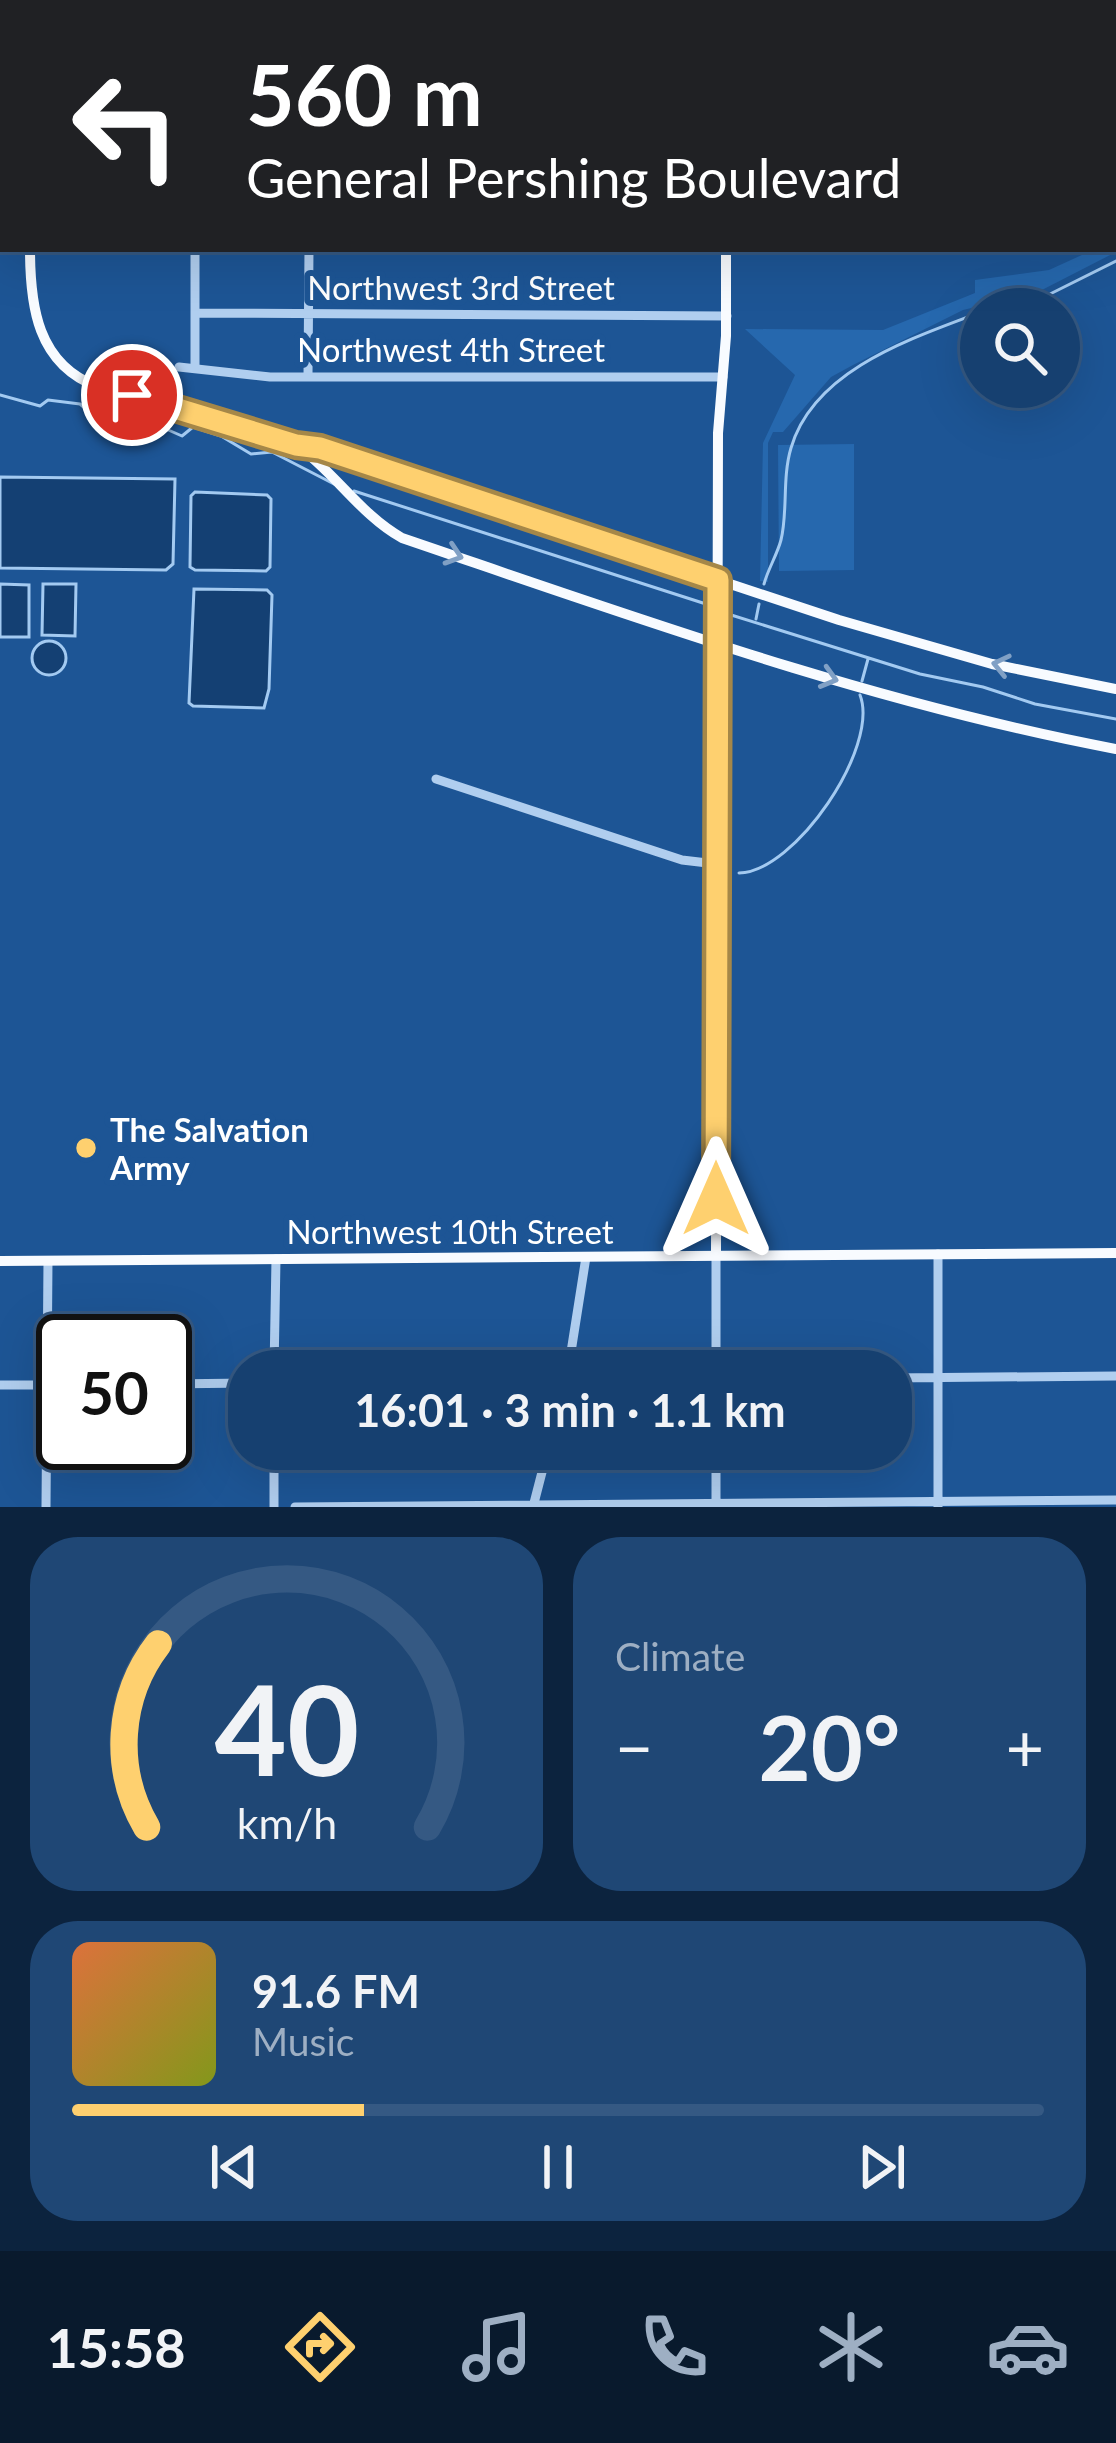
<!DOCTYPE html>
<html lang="en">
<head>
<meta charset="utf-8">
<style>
	body { margin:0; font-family:Lato,sans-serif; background:#1f4775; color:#f1f3f6; height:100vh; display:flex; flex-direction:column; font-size:45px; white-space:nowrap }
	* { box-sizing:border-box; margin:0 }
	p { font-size:39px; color:#9eafc3 }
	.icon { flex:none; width:66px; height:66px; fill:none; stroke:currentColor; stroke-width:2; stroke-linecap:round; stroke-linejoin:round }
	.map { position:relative; height:1507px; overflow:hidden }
	.details { display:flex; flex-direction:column; gap:30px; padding:30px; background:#0c233e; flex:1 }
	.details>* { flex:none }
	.hud { position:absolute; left:0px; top:0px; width:1116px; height:252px; box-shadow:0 12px 48px #0002,0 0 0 3px #355983; background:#202124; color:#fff; overflow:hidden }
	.controls { position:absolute; left:960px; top:288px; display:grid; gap:24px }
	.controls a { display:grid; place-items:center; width:120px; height:120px; border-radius:50%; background:#164070; box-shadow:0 12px 48px #0002,0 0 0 3px #355983; font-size:60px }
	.speed { position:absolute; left:36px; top:1314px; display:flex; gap:24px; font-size:60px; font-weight:700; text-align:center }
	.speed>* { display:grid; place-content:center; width:156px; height:156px; border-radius:50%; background:#164070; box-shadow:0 12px 48px #0002,0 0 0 3px #355983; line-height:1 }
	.speed .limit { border:6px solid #111; border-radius:18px; background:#fff; color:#111 }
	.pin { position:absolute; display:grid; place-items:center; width:102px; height:102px; color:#fff; margin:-51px; border:6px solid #fff; border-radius:50%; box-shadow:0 3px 12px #0007 }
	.me { position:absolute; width:132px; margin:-66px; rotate:0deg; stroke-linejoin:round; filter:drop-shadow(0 0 9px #0008) }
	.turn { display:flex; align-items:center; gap:42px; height:252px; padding:0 48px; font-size:54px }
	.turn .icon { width:156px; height:156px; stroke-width:2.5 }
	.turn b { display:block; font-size:84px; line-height:102px }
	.big { font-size:90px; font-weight:700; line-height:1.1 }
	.details .tile { flex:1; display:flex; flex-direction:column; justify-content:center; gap:18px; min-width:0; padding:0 42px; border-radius:48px; background:#1f4775 }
	.details .dial { align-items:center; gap:0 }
	.dial svg { height:312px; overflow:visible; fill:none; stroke:#355983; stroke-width:7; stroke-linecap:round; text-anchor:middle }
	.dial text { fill:#f1f3f6; stroke:none }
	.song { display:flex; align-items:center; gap:36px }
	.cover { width:144px; height:144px; border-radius:18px; background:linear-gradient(135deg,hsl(20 70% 55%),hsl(70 70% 35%)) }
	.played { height:12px; border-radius:6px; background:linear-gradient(90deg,#fed06f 30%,#355983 30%) }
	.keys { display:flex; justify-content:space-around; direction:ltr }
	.heat { display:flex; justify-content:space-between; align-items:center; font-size:66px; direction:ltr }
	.details .tiles { flex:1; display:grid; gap:30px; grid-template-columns:1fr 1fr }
	.tile:last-child { grid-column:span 2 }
	.trip { position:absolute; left:228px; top:1350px; width:684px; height:120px; border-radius:48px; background:#164070; box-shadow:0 12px 48px #0002,0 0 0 3px #355983; font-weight:700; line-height:120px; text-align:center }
	.menu { display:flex; height:192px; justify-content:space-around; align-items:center; background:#091a2d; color:#9eafc3 }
	.menu .icon { width:84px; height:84px }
	.menu .active { color:#fed06f }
	.menu b { font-size:54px; color:#f1f3f6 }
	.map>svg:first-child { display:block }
	.green { fill:#2668ae }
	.water { fill:#144073; stroke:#a3caf1; stroke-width:3 }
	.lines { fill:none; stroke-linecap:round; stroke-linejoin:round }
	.stream { stroke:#a3caf1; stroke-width:3 }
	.minor { stroke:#b0ceef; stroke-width:9 }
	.major { stroke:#f8fbff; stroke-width:10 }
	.oneway { stroke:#80a0c5 }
	.route-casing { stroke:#a58748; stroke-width:30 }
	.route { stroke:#fed06f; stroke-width:21 }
	.poi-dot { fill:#fed06f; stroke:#1d5595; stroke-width:4.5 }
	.labels { text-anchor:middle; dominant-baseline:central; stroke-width:12; stroke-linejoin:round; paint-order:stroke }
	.street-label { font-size:33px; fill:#fff; stroke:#1d5595 }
	.poi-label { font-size:33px; font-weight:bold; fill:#fff; stroke:#1d5595; text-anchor:start }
</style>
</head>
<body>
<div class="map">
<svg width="1116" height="1507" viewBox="0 0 1116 1507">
	<rect width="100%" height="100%" fill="#1d5595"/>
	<path class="green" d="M 1116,241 L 1116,252 L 1038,292 L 963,310 L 853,365 L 831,377 L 783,432 L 773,432 L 768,443 L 768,582 L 760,581 L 763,443 L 795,375 L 745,329 L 883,330 L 975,293 L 975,280 L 1049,270 L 1095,249 L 1113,249 Z
		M 854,444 L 854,570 L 779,571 L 778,445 Z"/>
	<path class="water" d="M 0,477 L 175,479 L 173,564 L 166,570 L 0,568 Z
		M 195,492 L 267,495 L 271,499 L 270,567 L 266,571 L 195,570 L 190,567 L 191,496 Z
		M 0,584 L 29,585 L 29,637 L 0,637 Z
		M 43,584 L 76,584 L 75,636 L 42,635 Z
		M 194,589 L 267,590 L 272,595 L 269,689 L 264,708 L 193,706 L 189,703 Z
		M32 658a17 17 0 1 1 34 0a17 17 0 1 1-34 0Z"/>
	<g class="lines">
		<path class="stream" d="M 997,309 L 1038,300 L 1116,261
			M 0,395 L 40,406 L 48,400 L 80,404 L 87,410 L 125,411 L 182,436 L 193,427 L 221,436 L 251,454 L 272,452 L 334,484
			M 354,491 L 706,604
			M 764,584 C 768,569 777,555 781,540 C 788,512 782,478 791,448 C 814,369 913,338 981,312
			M 728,614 L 920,674 L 983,687 L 1035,704 L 1116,719
			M 756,619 L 759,604
			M 862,681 L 868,659
			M 739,873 C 795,872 880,747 860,695"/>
		<path class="minor" d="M 944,0 L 944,3
			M 157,3 L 165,0
			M 196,3 L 196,0
			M 311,3 L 311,0
			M 0,60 L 3,59
			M 1113,98 L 1116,98
			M 1113,218 L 1116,218
			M 195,313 L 727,316
			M 179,367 L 270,377 L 723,377
			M 195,367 L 195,249
			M 308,376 L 309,249
			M 436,779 L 682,860 L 716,864
			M 274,1371 L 276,1259
			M 568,1371 L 586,1257
			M 716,1371 L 716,1256
			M 891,1378 L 1116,1376
			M 165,1384 L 249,1383
			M 0,1385 L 63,1385
			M 716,1504 L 716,1449
			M 46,1507 L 48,1261
			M 274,1507 L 274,1449
			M 295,1507 L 1116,1500
			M 533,1507 L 548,1449
			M 938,1507 L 938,1254"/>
		<path class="major" d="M 24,0 L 25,3
			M 725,0 L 725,3
			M 30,249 C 30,306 37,364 98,387 C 124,397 153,398 179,406 C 226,420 272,441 320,448 L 839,620 L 992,664 L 1116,689
			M 298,446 C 336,474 361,515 402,538 C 637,618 872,703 1116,749
			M 716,1256 L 718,433 L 726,336 L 726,249
			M 0,1261 L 1116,1253"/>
	</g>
	<defs><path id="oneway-chevron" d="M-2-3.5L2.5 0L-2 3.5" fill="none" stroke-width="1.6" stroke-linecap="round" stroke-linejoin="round" transform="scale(3)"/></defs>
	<g class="oneway">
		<use href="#oneway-chevron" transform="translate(454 555) rotate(18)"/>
		<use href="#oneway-chevron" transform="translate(1001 665) rotate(-167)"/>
		<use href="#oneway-chevron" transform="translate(829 678) rotate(16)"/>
	</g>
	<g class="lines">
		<defs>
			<path id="route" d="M 132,395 L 296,445 L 320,448 L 718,580 L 716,1199"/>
		</defs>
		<use href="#route" class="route-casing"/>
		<use href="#route" class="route"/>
	</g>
	<circle class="poi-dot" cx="86" cy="1148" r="12"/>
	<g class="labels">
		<g class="street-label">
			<text x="461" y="287">Northwest 3rd Street</text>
			<text x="451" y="349">Northwest 4th Street</text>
			<text x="450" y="1231">Northwest 10th Street</text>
		</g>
		<g class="poi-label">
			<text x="110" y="1129">The Salvation<tspan x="110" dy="38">Army</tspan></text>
		</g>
	</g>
</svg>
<div class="controls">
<a><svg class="icon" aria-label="search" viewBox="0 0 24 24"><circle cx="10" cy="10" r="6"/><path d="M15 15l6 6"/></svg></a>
</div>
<div class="speed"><div class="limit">50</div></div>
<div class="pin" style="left:132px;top:395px;background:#d93025"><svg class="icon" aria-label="arrive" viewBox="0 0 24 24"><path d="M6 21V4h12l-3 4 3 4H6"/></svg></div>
<svg class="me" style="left:716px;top:1199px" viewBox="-20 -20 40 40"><path d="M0-17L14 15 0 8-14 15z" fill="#fed06f" stroke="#fff" stroke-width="4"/></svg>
<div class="trip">16:01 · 3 min · 1.1 km</div>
<div class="hud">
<div class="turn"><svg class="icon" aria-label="left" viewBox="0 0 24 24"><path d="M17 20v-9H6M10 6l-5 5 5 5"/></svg><div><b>560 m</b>General Pershing Boulevard</div></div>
</div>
</div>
<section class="details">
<div class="tiles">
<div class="tile dial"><svg viewBox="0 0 100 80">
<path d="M14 69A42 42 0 1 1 86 69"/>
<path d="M14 69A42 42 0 0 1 17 22" stroke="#fed06f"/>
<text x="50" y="56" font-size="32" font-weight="700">40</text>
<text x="50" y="72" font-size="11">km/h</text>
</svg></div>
<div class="tile"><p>Climate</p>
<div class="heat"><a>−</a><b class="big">20°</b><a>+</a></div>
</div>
<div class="tile">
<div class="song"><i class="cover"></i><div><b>91.6 FM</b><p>Music</p></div></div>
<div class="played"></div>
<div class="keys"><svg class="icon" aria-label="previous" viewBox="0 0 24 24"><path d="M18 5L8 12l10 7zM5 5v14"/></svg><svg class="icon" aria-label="pause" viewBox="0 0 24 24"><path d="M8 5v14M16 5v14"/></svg><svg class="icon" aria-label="next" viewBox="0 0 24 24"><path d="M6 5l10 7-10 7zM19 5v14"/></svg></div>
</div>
</div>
</section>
<nav class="menu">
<b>15:58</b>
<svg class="icon active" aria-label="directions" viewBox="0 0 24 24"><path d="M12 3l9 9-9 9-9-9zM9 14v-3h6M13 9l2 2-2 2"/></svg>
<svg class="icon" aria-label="music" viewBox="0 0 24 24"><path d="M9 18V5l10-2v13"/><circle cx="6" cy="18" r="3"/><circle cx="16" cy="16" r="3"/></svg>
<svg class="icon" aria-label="phone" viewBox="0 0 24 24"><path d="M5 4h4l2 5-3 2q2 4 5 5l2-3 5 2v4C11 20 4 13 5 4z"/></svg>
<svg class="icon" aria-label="climate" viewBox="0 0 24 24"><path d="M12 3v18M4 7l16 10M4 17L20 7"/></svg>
<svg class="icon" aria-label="car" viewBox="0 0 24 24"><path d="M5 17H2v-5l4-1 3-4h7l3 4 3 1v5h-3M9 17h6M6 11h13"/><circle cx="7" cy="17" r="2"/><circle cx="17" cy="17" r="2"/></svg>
</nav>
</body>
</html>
